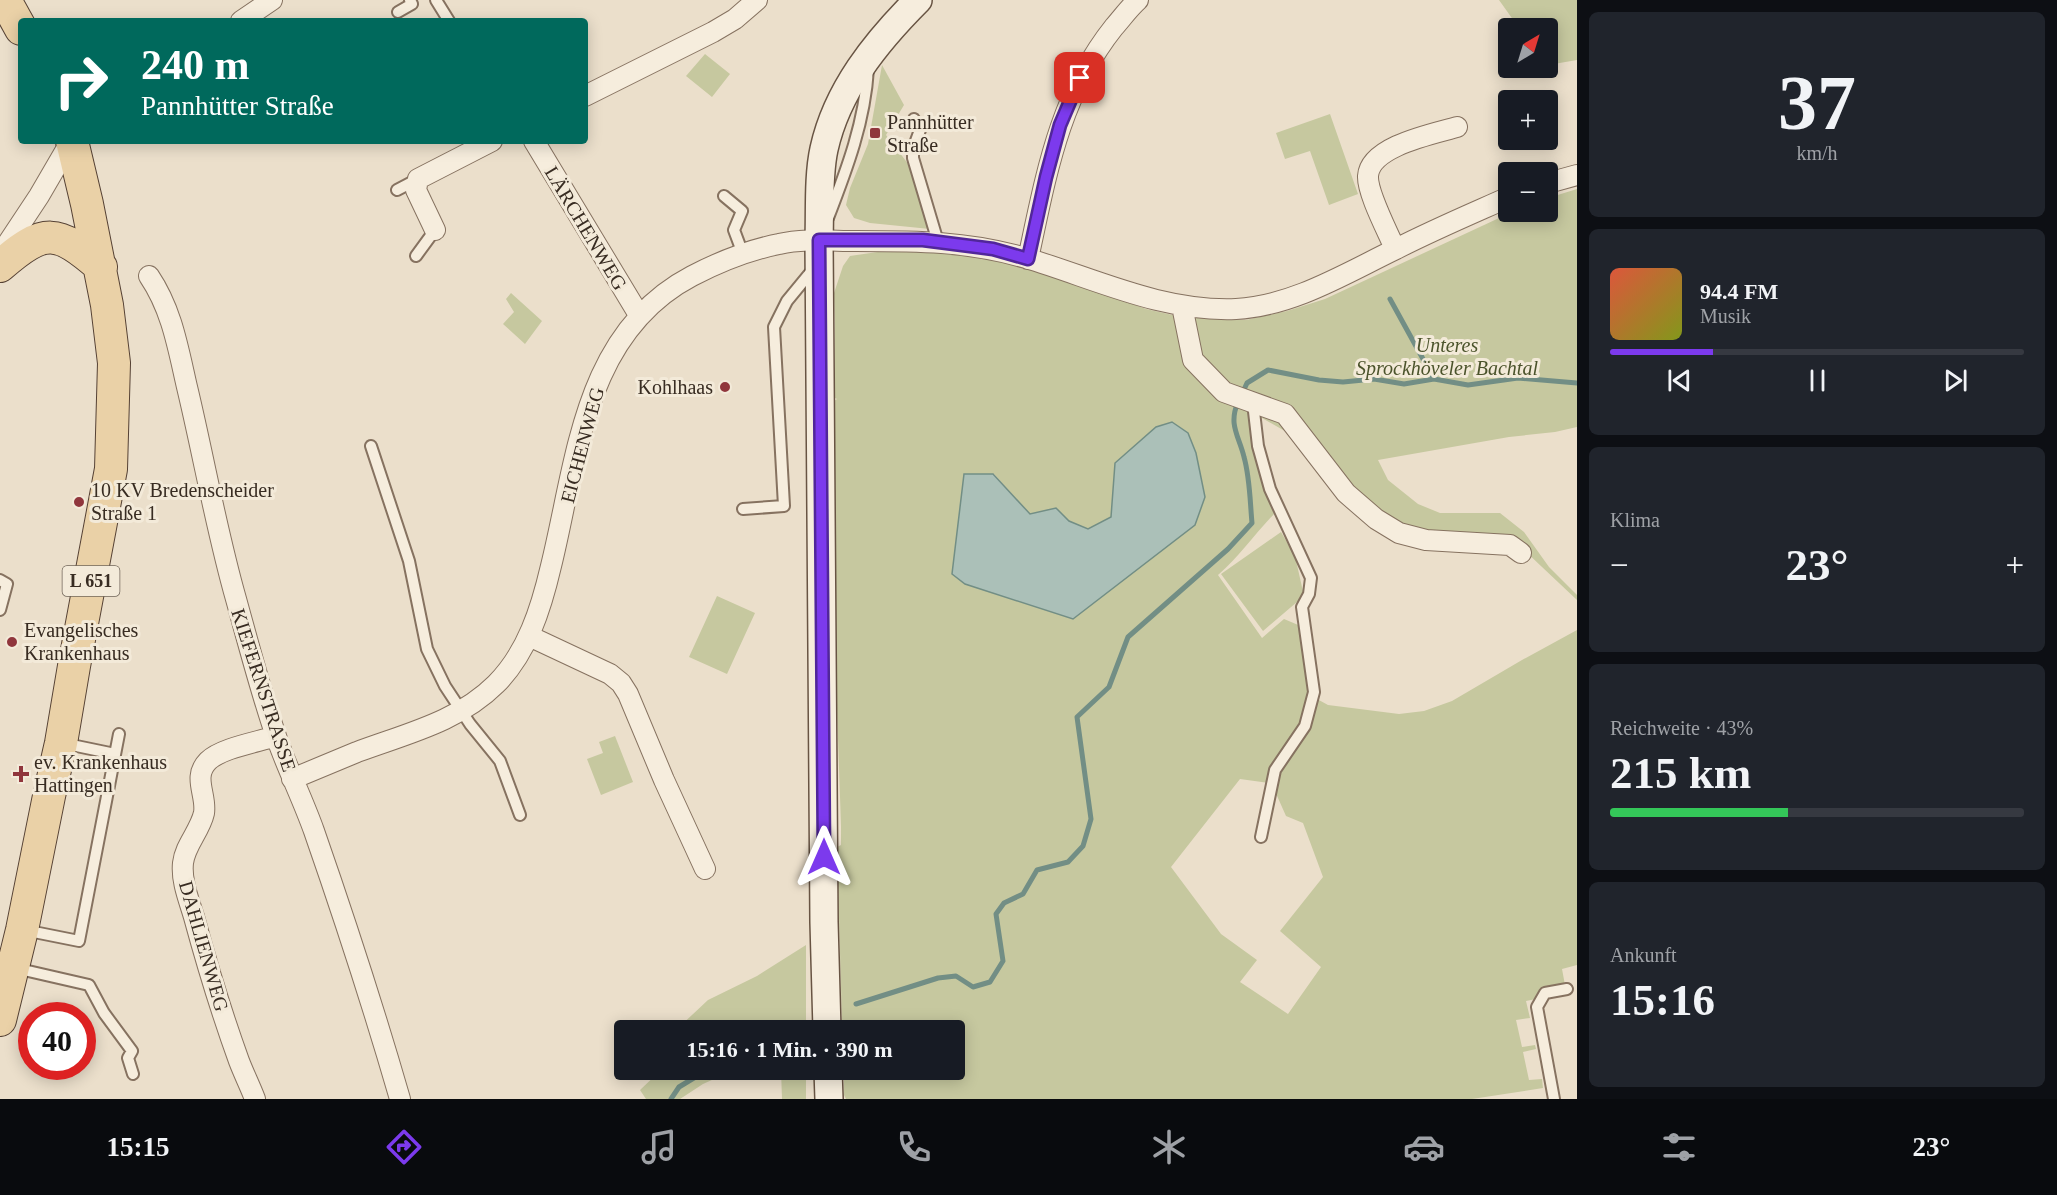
<!DOCTYPE html>
<html lang="de">
<head>
<meta charset="utf-8">
<style>
	body { margin:0; font-family:Georgia,serif; background:#20242c; color:#f1f3f6; height:100vh; display:flex; flex-direction:column; font-size:22px; white-space:nowrap }
	* { box-sizing:border-box; margin:0 }
	p { font-size:20px; color:#9ea1a6 }
	.icon { flex:none; width:33px; height:33px; fill:none; stroke:currentColor; stroke-width:2; stroke-linecap:round; stroke-linejoin:round }
	.map { position:relative; flex:1; overflow:hidden }
	.sheet { display:flex; flex-direction:column; gap:12px; padding:12px; background:#0d0f14; width:480px }
	.sheet>* { flex:none }
	.guide { position:absolute; left:18px; top:18px; width:570px; height:126px; border-radius:6px; box-shadow:0 3px 15px #0003; background:#00695c; color:#fff; overflow:hidden }
	.needle { width:39px; rotate:38deg }
	.buttons { position:absolute; left:1498px; top:18px; display:grid; gap:12px }
	.buttons a { display:grid; place-items:center; width:60px; height:60px; border-radius:6px; background:#171b24; box-shadow:0 3px 15px #0003; font-size:30px }
	.speed { position:absolute; left:18px; top:1002px; display:flex; gap:12px; font-size:30px; font-weight:700; text-align:center }
	.speed>* { display:grid; place-content:center; width:78px; height:78px; border-radius:50%; background:#171b24; box-shadow:0 3px 15px #0003; line-height:1 }
	.speed .limit { border:9px solid #d22; background:#fff; color:#111 }
	.pin { position:absolute; display:grid; place-items:center; width:51px; height:51px; color:#fff; margin:-26px; border-radius:12px; box-shadow:0 3px 9px #0006 }
	.me { position:absolute; width:66px; margin:-33px; rotate:0deg; stroke-linejoin:round; filter:drop-shadow(0 0 4px #0008) }
	.turn { display:flex; align-items:center; gap:21px; height:126px; padding:0 24px; font-size:27px }
	.turn .icon { width:78px; height:78px; stroke-width:2.5 }
	.turn b { display:block; font-size:42px; line-height:51px }
	.big { font-size:45px; font-weight:700; line-height:1.1 }
	.sheet .tile { flex:1; display:flex; flex-direction:column; justify-content:center; gap:9px; min-width:0; padding:0 21px; border-radius:9px; background:#20242c }
	.sheet .dial { align-items:center; gap:0 }
	.dial b { font-size:78px; line-height:1 }
	.song { display:flex; align-items:center; gap:18px }
	.cover { width:72px; height:72px; border-radius:9px; background:linear-gradient(135deg,hsl(10 70% 55%),hsl(70 70% 35%)) }
	.played { height:6px; border-radius:3px; background:linear-gradient(90deg,#7c3aed 25%,#363941 25%) }
	.keys { display:flex; justify-content:space-around; direction:ltr }
	.heat { display:flex; justify-content:space-between; align-items:center; font-size:33px; direction:ltr }
	.charge { height:9px; border-radius:4px; background:linear-gradient(90deg,#34c759 43%,#363941 0) }
	.trip { position:absolute; left:614px; top:1020px; width:351px; height:60px; border-radius:6px; background:#171b24; box-shadow:0 3px 15px #0003; font-weight:700; line-height:60px; text-align:center }
	.dock { display:flex; height:96px; justify-content:space-around; align-items:center; background:#090b0e; color:#9ea1a6 }
	.dock .icon { width:42px; height:42px }
	.dock .on { color:#7c3aed }
	.dock b { font-size:27px; color:#f1f3f6 }
	main { display:flex; flex:1; min-height:0 }
	.map>svg:first-child { display:block }
	.green { fill:#c6c89f; fill-rule:evenodd }
	.water { fill:#abc0b8; stroke:#728e85; stroke-width:1.5 }
	.lines { fill:none; stroke-linecap:round; stroke-linejoin:round }
	.stream { stroke:#728e85; stroke-width:5 }
	.lane-casing { stroke:#867260; stroke-width:14 }
	.street-casing { stroke:#867260; stroke-width:22 }
	.secondary-casing { stroke:#685443; stroke-width:30 }
	.primary-casing { stroke:#554134; stroke-width:34 }
	.lane { stroke:#f6eddd; stroke-width:10 }
	.street { stroke:#f6eddd; stroke-width:20 }
	.secondary { stroke:#f6eddd; stroke-width:27 }
	.primary { stroke:#ead1a7; stroke-width:32 }
	.route-casing { stroke:#51269a; stroke-width:15 }
	.route { stroke:#7c3aed; stroke-width:10 }
	.poi-dot { fill:#90363c; stroke:#f3ead9; stroke-width:2 }
	.labels { text-anchor:middle; dominant-baseline:central; stroke-width:6; stroke-linejoin:round; paint-order:stroke }
	.shield { fill:#f3ead9; stroke:#706559; stroke-width:1.5 }
	.shield-label { font-size:18px; font-weight:bold; fill:#382c22 }
	.poi-label { font-size:20px; fill:#382c22; stroke:#f3ead9; text-anchor:start }
	.street-label { font-size:20px; fill:#382c22; stroke:#f3ead9 }
	.park-label { font-size:20px; font-style:italic; fill:#4b532b; stroke:#f3ead9 }
</style>
</head>
<body>
<main>
<div class="map">
<svg width="1577" height="1099" viewBox="0 0 1577 1099">
	<rect width="100%" height="100%" fill="#ebdfcb"/>
	<path class="green" d="M 1499,0 L 1577,0 L 1577,60 L 1548,65 L 1548,28 L 1519,28 Z
		M 705,54 L 730,74 L 712,97 L 686,76 Z
		M 882,65 L 904,105 L 886,135 L 909,165 L 930,229 L 870,223 L 854,218 L 846,205 L 850,188 L 868,144 Z
		M 1330,114 L 1358,194 L 1329,205 L 1310,151 L 1285,159 L 1276,133 Z
		M 1577,189 L 1577,427 L 1555,432 L 1509,437 L 1378,460 L 1388,480 L 1418,504 L 1440,513 L 1500,513 L 1524,532 L 1549,567 L 1577,595 L 1577,600 L 1522,548 L 1402,531 L 1297,438 L 1248,410 L 1252,446 L 1274,514 C 1254,535 1239,557 1218,575 L 1262,638 L 1284,619 L 1303,627 L 1310,691 L 1301,724 L 1269,783 L 1240,779 L 1171,867 L 1221,934 L 1257,960 L 1240,982 L 1288,1014 L 1321,967 L 1280,931 L 1323,877 L 1303,823 L 1286,816 L 1274,789 L 1279,774 L 1317,699 L 1328,705 L 1399,714 L 1424,711 L 1452,701 L 1522,660 L 1577,630 L 1577,965 L 1562,969 L 1565,985 L 1536,999 L 1526,1001 L 1530,1018 L 1516,1020 L 1522,1047 L 1535,1045 L 1536,1049 L 1523,1052 L 1529,1080 L 1542,1079 L 1543,1088 L 1472,1099 L 846,1099 L 844,1095 L 844,1070 L 954,1070 L 954,1030 L 843,1030 L 842,1024 L 837,847 L 841,845 L 841,826 L 833,592 L 834,401 L 837,399 L 835,398 L 835,321 L 834,293 L 843,266 L 850,256 L 898,249 L 982,254 L 1060,277 L 1146,309 L 1177,316 L 1198,361 L 1188,317 L 1246,320 L 1287,311 L 1325,299 L 1512,212 L 1548,212 L 1548,198 ZM 1196,453 L 1205,497 L 952,574 L 994,474 L 1030,514 L 1056,508 L 1069,521 L 1088,529 L 1111,517 L 1115,463 Z
		M 511,293 L 542,321 L 525,344 L 503,324 L 514,312 L 506,299 Z
		M 1281,532 L 1295,556 L 1304,596 L 1263,631 L 1221,574 Z
		M 717,596 L 755,613 L 727,674 L 689,657 Z
		M 615,736 L 633,782 L 601,795 L 587,759 L 603,753 L 599,742 Z
		M 806,945 L 806,1030 L 676,1030 L 708,1000 L 757,976 Z
		M 661,1070 L 734,1070 L 703,1084 L 680,1099 L 646,1099 L 640,1090 Z
		M 781,1070 L 806,1070 L 806,1099 L 782,1099 Z"/>
	<path class="water" d="M 1172,422 L 1188,433 L 1196,453 L 1205,497 L 1195,525 L 1073,619 L 965,584 L 952,574 L 964,474 L 993,474 L 1030,514 L 1056,508 L 1069,521 L 1088,529 L 1111,517 L 1115,463 L 1156,427 Z"/>
	<g class="lines">
		<path class="stream" d="M 1390,299 L 1434,379
			M 1242,394 L 1247,383 L 1268,370 L 1319,380 L 1343,382 L 1374,379 L 1404,384 L 1434,379 L 1468,385 L 1518,378 L 1577,383
			M 856,1004 L 938,978 L 956,976 L 973,987 L 990,982 L 1003,961 L 996,914 L 1004,903 L 1023,894 L 1037,870 L 1068,862 L 1083,846 L 1091,819 L 1077,717 L 1109,687 L 1128,637 L 1228,549 L 1252,523 C 1250,502 1250,478 1244,457 C 1239,436 1228,425 1238,402
			M 790,1030 L 796,1028
			M 671,1099 L 679,1087 L 707,1070"/>
		<defs>
			<path id="lane" d="M 436,0 L 449,21
				M 398,12 L 412,4 L 410,0
				M 914,119 L 920,130 L 913,149 L 913,158 L 938,242
				M 397,190 L 418,179
				M 724,196 L 742,211 L 734,230 L 743,254
				M 828,218 C 847,169 865,121 868,69
				M 416,256 L 435,230
				M 1253,403 L 1258,446 L 1270,489 L 1311,578 L 1309,594 L 1302,607 L 1314,692 L 1305,726 L 1275,770 L 1261,837
				M 371,446 L 409,561 L 427,649 L 445,686 L 470,724 L 500,761 L 520,815
				M 743,509 L 784,506 L 774,327 L 787,301 L 815,267
				M 0,580 L 7,584 L 0,610
				M 62,743 L 115,754
				M 24,930 L 79,941 L 119,734
				M 15,968 L 89,985 L 104,1013 L 132,1051 L 128,1058 L 133,1074
				M 1554,1099 L 1537,1007 L 1545,993 L 1567,989"/>
			<path id="street" d="M 241,21 L 272,0
				M 585,96 L 713,32 L 735,19 L 757,0
				M 534,141 L 639,315
				M 1548,183 L 1577,175
				M 435,230 L 416,190 L 418,179 L 492,141
				M 1395,249 C 1388,232 1367,193 1368,176 C 1370,146 1433,134 1457,127
				M 0,255 L 39,196 L 71,141
				M 1028,259 C 1046,176 1059,96 1114,27 C 1122,18 1129,8 1138,0
				M 149,276 C 172,310 178,348 187,387 C 204,458 216,529 236,599 C 249,646 261,693 277,739 C 288,770 303,800 314,831 C 345,920 374,1009 400,1099
				M 1182,306 L 1193,360 L 1224,392 L 1285,414 L 1346,493 L 1376,519 L 1399,533 L 1426,540 L 1510,545 L 1521,553
				M 529,636 L 610,674 L 621,683 L 628,694 L 664,780 L 705,869
				M 292,779 C 314,770 335,761 357,752 C 405,734 458,722 496,684 C 527,653 541,609 551,566 C 577,461 583,333 692,276 C 719,262 749,250 779,244 C 804,238 831,241 856,241 C 917,241 967,241 1026,258 C 1096,279 1162,312 1236,309 C 1293,306 1346,273 1396,249 C 1433,230 1471,214 1509,197
				M 255,1099 C 250,1086 244,1074 239,1061 C 222,1014 207,965 194,917 C 189,900 181,881 183,863 C 185,845 200,831 204,813 C 207,795 192,777 208,761 C 221,748 258,742 276,736"/>
			<path id="secondary" d="M 827,1030 L 824,922 L 819,240 C 820,212 818,176 824,149 C 837,90 876,42 918,0
				M 828,1070 L 829,1099"/>
			<path id="primary" d="M 5,0 L 21,29
				M 0,266 C 45,227 57,229 101,267
				M 0,1020 L 22,930 L 49,796 L 61,743 L 74,666 L 111,469 L 114,363 L 107,305 L 87,204 L 72,141"/>
		</defs>
		<use href="#lane" class="lane-casing"/>
		<use href="#street" class="street-casing"/>
		<use href="#secondary" class="secondary-casing"/>
		<use href="#primary" class="primary-casing"/>
		<use href="#lane" class="lane"/>
		<use href="#street" class="street"/>
		<use href="#secondary" class="secondary"/>
		<use href="#primary" class="primary"/>
	</g>
	<g class="lines">
		<defs>
			<path id="route" d="M 824,857 L 819,240 L 923,240 L 993,249 L 1028,259 L 1046,177 L 1060,125 L 1080,78"/>
		</defs>
		<use href="#route" class="route-casing"/>
		<use href="#route" class="route"/>
	</g>
	<g class="poi-dot">
		<rect x="869" y="127" width="12" height="12" rx="3"/>
		<circle cx="725" cy="387" r="6"/>
		<circle cx="79" cy="502" r="6"/>
		<circle cx="12" cy="642" r="6"/>
		<path d="M18 765h6v6h6v6h-6v6h-6v-6h-6v-6h6z"/>
	</g>
	<g class="labels">
		<rect class="shield" x="62.5" y="566" width="57" height="30" rx="4.5"/>
		<g class="shield-label">
			<text x="91" y="581">L 651</text>
		</g>
		<g class="poi-label">
			<text x="887" y="122">Pannhütter<tspan x="887" dy="23">Straße</tspan></text>
			<text x="713" y="387" text-anchor="end">Kohlhaas</text>
			<text x="91" y="490">10 KV Bredenscheider<tspan x="91" dy="23">Straße 1</tspan></text>
			<text x="24" y="630">Evangelisches<tspan x="24" dy="23">Krankenhaus</tspan></text>
			<text x="34" y="762">ev. Krankenhaus<tspan x="34" dy="23">Hattingen</tspan></text>
		</g>
		<g class="street-label">
			<text transform="translate(586 228) rotate(59)">LÄRCHENWEG</text>
			<text transform="translate(582 445) rotate(-75)">EICHENWEG</text>
			<text transform="translate(264 690) rotate(72)">KIEFERNSTRASSE</text>
			<text transform="translate(204 946) rotate(74)">DAHLIENWEG</text>
		</g>
		<g class="park-label">
			<text x="1447" y="345">Unteres<tspan x="1447" dy="23">Sprockhöveler Bachtal</tspan></text>
		</g>
	</g>
</svg>
<div class="buttons">
<a><svg class="needle" viewBox="-14 -14 28 28"><path d="M0-13l5 13h-10z" fill="#e53935"/><path d="M0 13l5-13h-10z" fill="#9ea1a6"/></svg></a>
<a>+</a>
<a>−</a>
</div>
<div class="speed"><div class="limit">40</div></div>
<div class="pin" style="left:1080px;top:78px;background:#d93025"><svg class="icon" aria-label="arrive" viewBox="0 0 24 24"><path d="M6 21V4h12l-3 4 3 4H6"/></svg></div>
<svg class="me" style="left:824px;top:857px" viewBox="-20 -20 40 40"><path d="M0-17L14 15 0 8-14 15z" fill="#7c3aed" stroke="#fff" stroke-width="4"/></svg>
<div class="trip">15:16 · 1 Min. · 390 m</div>
<div class="guide">
<div class="turn"><svg class="icon" aria-label="right" viewBox="0 0 24 24"><path d="M7 20v-9h11M14 6l5 5-5 5"/></svg><div><b>240 m</b>Pannhütter Straße</div></div>
</div>
</div>
<section class="sheet">
<div class="tile dial"><b>37</b><p>km/h</p></div>
<div class="tile">
<div class="song"><i class="cover"></i><div><b>94.4 FM</b><p>Musik</p></div></div>
<div class="played"></div>
<div class="keys"><svg class="icon" aria-label="previous" viewBox="0 0 24 24"><path d="M18 5L8 12l10 7zM5 5v14"/></svg><svg class="icon" aria-label="pause" viewBox="0 0 24 24"><path d="M8 5v14M16 5v14"/></svg><svg class="icon" aria-label="next" viewBox="0 0 24 24"><path d="M6 5l10 7-10 7zM19 5v14"/></svg></div>
</div>
<div class="tile"><p>Klima</p>
<div class="heat"><a>−</a><b class="big">23°</b><a>+</a></div>
</div>
<div class="tile"><p>Reichweite · 43%</p><b class="big">215 km</b><div class="charge"></div></div>
<div class="tile"><p>Ankunft</p><b class="big">15:16</b></div>
</section>
</main>
<nav class="dock">
<b>15:15</b>
<svg class="icon on" aria-label="directions" viewBox="0 0 24 24"><path d="M12 3l9 9-9 9-9-9zM9 14v-3h6M13 9l2 2-2 2"/></svg>
<svg class="icon" aria-label="music" viewBox="0 0 24 24"><path d="M9 18V5l10-2v13"/><circle cx="6" cy="18" r="3"/><circle cx="16" cy="16" r="3"/></svg>
<svg class="icon" aria-label="phone" viewBox="0 0 24 24"><path d="M5 4h4l2 5-3 2q2 4 5 5l2-3 5 2v4C11 20 4 13 5 4z"/></svg>
<svg class="icon" aria-label="climate" viewBox="0 0 24 24"><path d="M12 3v18M4 7l16 10M4 17L20 7"/></svg>
<svg class="icon" aria-label="car" viewBox="0 0 24 24"><path d="M5 17H2v-5l4-1 3-4h7l3 4 3 1v5h-3M9 17h6M6 11h13"/><circle cx="7" cy="17" r="2"/><circle cx="17" cy="17" r="2"/></svg>
<svg class="icon" aria-label="filters" viewBox="0 0 24 24"><path d="M4 7h16M4 17h16"/><circle cx="9" cy="7" r="2"/><circle cx="15" cy="17" r="2"/></svg>
<b>23°</b>
</nav>
</body>
</html>
